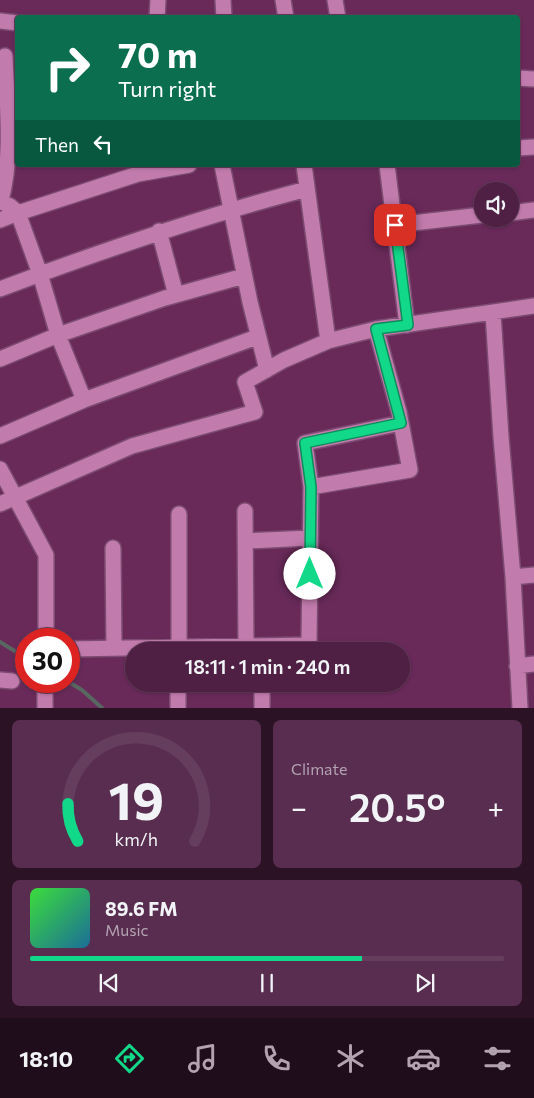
<!DOCTYPE html>
<html lang="en">
<head>
<meta charset="utf-8">
<style>
	body { margin:0; font-family:Commissioner,sans-serif; background:#592d4f; color:#f1f3f6; height:100vh; display:flex; flex-direction:column; font-size:19px; white-space:nowrap }
	* { box-sizing:border-box; margin:0 }
	p { font-size:16px; color:#b3a3b2 }
	.icon { flex:none; width:28px; height:28px; fill:none; stroke:currentColor; stroke-width:2; stroke-linecap:round; stroke-linejoin:round }
	.map { position:relative; height:708px; overflow:hidden }
	.panel { display:flex; flex-direction:column; gap:12px; padding:12px; background:#2b1225; flex:1 }
	.panel>* { flex:none }
	.top-card { position:absolute; left:15px; top:15px; width:505px; height:152px; border-radius:5px; box-shadow:0 1px 4px #0004,0 0 0 1px #663e5d; background:#0b6e4f; color:#fff; overflow:hidden }
	.tools { position:absolute; left:474px; top:182px; display:grid; gap:10px }
	.tools a { display:grid; place-items:center; width:45px; height:45px; border-radius:50%; background:#4f2044; box-shadow:0 1px 4px #0004,0 0 0 1px #663e5d; font-size:25px }
	.speed { position:absolute; left:15px; top:628px; display:flex; gap:10px; font-size:25px; font-weight:700; text-align:center }
	.speed>* { display:grid; place-content:center; width:65px; height:65px; border-radius:50%; background:#4f2044; box-shadow:0 1px 4px #0004,0 0 0 1px #663e5d; line-height:1 }
	.speed .limit { border:8px solid #d22; background:#fff; color:#111 }
	.pin { position:absolute; display:grid; place-items:center; width:42px; height:42px; color:#fff; margin:-21px; border-radius:10px; box-shadow:0 2px 8px #0006 }
	.me { position:absolute; width:55px; margin:-28px; rotate:0deg; stroke-linejoin:round; filter:drop-shadow(0 0 4px #0008) }
	.turn { display:flex; align-items:center; gap:18px; height:105px; padding:0 20px; font-size:22px }
	.turn .icon { width:65px; height:65px; stroke-width:2.5 }
	.turn b { display:block; font-size:35px; line-height:42px }
	.then { display:flex; align-items:center; height:48px; padding:0 20px; background:#0003; gap:10px; font-size:19px }
	.big { font-size:38px; font-weight:600; line-height:1.1 }
	.panel .card { flex:1; display:flex; flex-direction:column; justify-content:center; gap:8px; min-width:0; padding:0 18px; border-radius:8px; background:#592d4f }
	.panel .dial { align-items:center; gap:0 }
	.dial svg { height:130px; overflow:visible; fill:none; stroke:#663e5d; stroke-width:7; stroke-linecap:round; text-anchor:middle }
	.dial text { fill:#f1f3f6; stroke:none }
	.song { display:flex; align-items:center; gap:15px }
	.cover { width:60px; height:60px; border-radius:8px; background:linear-gradient(135deg,hsl(120 70% 55%),hsl(200 70% 35%)) }
	.played { height:5px; border-radius:2px; background:linear-gradient(90deg,#12d98a 70%,#663e5d 70%) }
	.keys { display:flex; justify-content:space-around; direction:ltr }
	.heat { display:flex; justify-content:space-between; align-items:center; font-size:28px; direction:ltr }
	.panel .tiles { flex:1; display:grid; gap:12px; grid-template-columns:1fr 1fr }
	.card:last-child { grid-column:span 2 }
	.trip { position:absolute; left:125px; top:642px; width:285px; height:50px; border-radius:25px; background:#4f2044; box-shadow:0 1px 4px #0004,0 0 0 1px #663e5d; font-weight:600; line-height:50px; text-align:center }
	.tab-bar { display:flex; height:80px; justify-content:space-around; align-items:center; background:#200d1b; color:#b3a3b2 }
	.tab-bar .icon { width:35px; height:35px }
	.tab-bar .selected { color:#12d98a }
	.tab-bar b { font-size:22px; color:#f1f3f6 }
	.map>svg:first-child { display:block }
	.lines { fill:none; stroke-linecap:round; stroke-linejoin:round }
	.stream { stroke:#586760; stroke-width:4 }
	.minor-casing { stroke:#7c4b71; stroke-width:18 }
	.minor { stroke:#c27bad; stroke-width:15 }
	.route-casing { stroke:#0c8d5a; stroke-width:12 }
	.route { stroke:#12d98a; stroke-width:9 }
</style>
</head>
<body>
<div class="map">
<svg width="534" height="708" viewBox="0 0 534 708">
	<rect width="100%" height="100%" fill="#692a5a"/>
	<g class="lines">
		<path class="stream" d="M 0,642 L 26,658
			M 67,681 L 82,690 L 102,708"/>
		<defs>
			<path id="minor" d="M 223,0 L 224,18
				M 283,0 L 286,18
				M 335,0 L 338,18
				M 157,18 L 158,0
				M 0,21 L 18,23
				M 518,78 L 534,79
				M 518,148 L 534,147
				M 222,165 L 250,302 L 267,370
				M 304,165 L 328,341
				M 387,165 L 407,325
				M 0,201 L 10,206 L 18,213 L 40,274 L 58,335 L 84,400
				M 1,201 C 13,154 7,105 5,56
				M 510,213 L 534,210
				M 0,220 L 18,213 L 138,174 L 189,165
				M 395,225 L 482,215
				M 159,231 L 176,295
				M 0,289 C 101,251 203,216 307,189
				M 493,313 L 501,437 L 513,577 L 520,708
				M 0,359 L 58,335 L 165,298 L 244,276
				M 0,436 L 84,400 L 257,337
				M 0,469 L 46,555 L 46,639
				M 311,487 L 410,470 L 399,412 L 376,329
				M 0,504 L 132,446 L 255,412 L 245,382 L 284,360 L 328,341 L 376,329 L 534,306
				M 245,511 L 246,646
				M 246,541 L 310,538
				M 113,548 L 114,648
				M 513,577 L 534,575
				M 69,649 L 308,645 L 309,642 L 311,487 L 305,443 L 401,423
				M 179,651 L 179,514
				M 517,666 L 534,664
				M 0,680 L 12,681
				M 45,708 L 45,681
				M 178,708 L 178,684
				M 262,708 L 262,684"/>
		</defs>
		<use href="#minor" class="minor-casing"/>
		<use href="#minor" class="minor"/>
	</g>
	<g class="lines">
		<defs>
			<path id="route" d="M 310,574 L 311,487 L 305,443 L 401,423 L 376,329 L 408,325 L 395,225"/>
		</defs>
		<use href="#route" class="route-casing"/>
		<use href="#route" class="route"/>
	</g>
</svg>
<div class="tools">
<a><svg class="icon" aria-label="sound" viewBox="0 0 24 24"><path d="M4 9h4l5-4v14l-5-4H4zM17 9q2 3 0 6"/></svg></a>
</div>
<div class="speed"><div class="limit">30</div></div>
<div class="pin" style="left:395px;top:225px;background:#d93025"><svg class="icon" aria-label="arrive" viewBox="0 0 24 24"><path d="M6 21V4h12l-3 4 3 4H6"/></svg></div>
<svg class="me" style="left:310px;top:574px" viewBox="-20 -20 40 40"><circle r="19" fill="#fff"/><path d="M0-13L10 11 0 6-10 11z" fill="#12d98a"/></svg>
<div class="trip">18:11 · 1 min · 240 m</div>
<div class="top-card">
<div class="turn"><svg class="icon" aria-label="right" viewBox="0 0 24 24"><path d="M7 20v-9h11M14 6l5 5-5 5"/></svg><div><b>70 m</b>Turn right</div></div>
<div class="then">Then<svg class="icon" aria-label="left" viewBox="0 0 24 24"><path d="M17 20v-9H6M10 6l-5 5 5 5"/></svg></div>
</div>
</div>
<section class="panel">
<div class="tiles">
<div class="card dial"><svg viewBox="0 0 100 80">
<path d="M14 69A42 42 0 1 1 86 69"/>
<path d="M14 69A42 42 0 0 1 8 46" stroke="#12d98a"/>
<text x="50" y="56" font-size="32" font-weight="700">19</text>
<text x="50" y="72" font-size="11">km/h</text>
</svg></div>
<div class="card"><p>Climate</p>
<div class="heat"><a>−</a><b class="big">20.5°</b><a>+</a></div>
</div>
<div class="card">
<div class="song"><i class="cover"></i><div><b>89.6 FM</b><p>Music</p></div></div>
<div class="played"></div>
<div class="keys"><svg class="icon" aria-label="previous" viewBox="0 0 24 24"><path d="M18 5L8 12l10 7zM5 5v14"/></svg><svg class="icon" aria-label="pause" viewBox="0 0 24 24"><path d="M8 5v14M16 5v14"/></svg><svg class="icon" aria-label="next" viewBox="0 0 24 24"><path d="M6 5l10 7-10 7zM19 5v14"/></svg></div>
</div>
</div>
</section>
<nav class="tab-bar">
<b>18:10</b>
<svg class="icon selected" aria-label="directions" viewBox="0 0 24 24"><path d="M12 3l9 9-9 9-9-9zM9 14v-3h6M13 9l2 2-2 2"/></svg>
<svg class="icon" aria-label="music" viewBox="0 0 24 24"><path d="M9 18V5l10-2v13"/><circle cx="6" cy="18" r="3"/><circle cx="16" cy="16" r="3"/></svg>
<svg class="icon" aria-label="phone" viewBox="0 0 24 24"><path d="M5 4h4l2 5-3 2q2 4 5 5l2-3 5 2v4C11 20 4 13 5 4z"/></svg>
<svg class="icon" aria-label="climate" viewBox="0 0 24 24"><path d="M12 3v18M4 7l16 10M4 17L20 7"/></svg>
<svg class="icon" aria-label="car" viewBox="0 0 24 24"><path d="M5 17H2v-5l4-1 3-4h7l3 4 3 1v5h-3M9 17h6M6 11h13"/><circle cx="7" cy="17" r="2"/><circle cx="17" cy="17" r="2"/></svg>
<svg class="icon" aria-label="filters" viewBox="0 0 24 24"><path d="M4 7h16M4 17h16"/><circle cx="9" cy="7" r="2"/><circle cx="15" cy="17" r="2"/></svg>
</nav>
</body>
</html>
